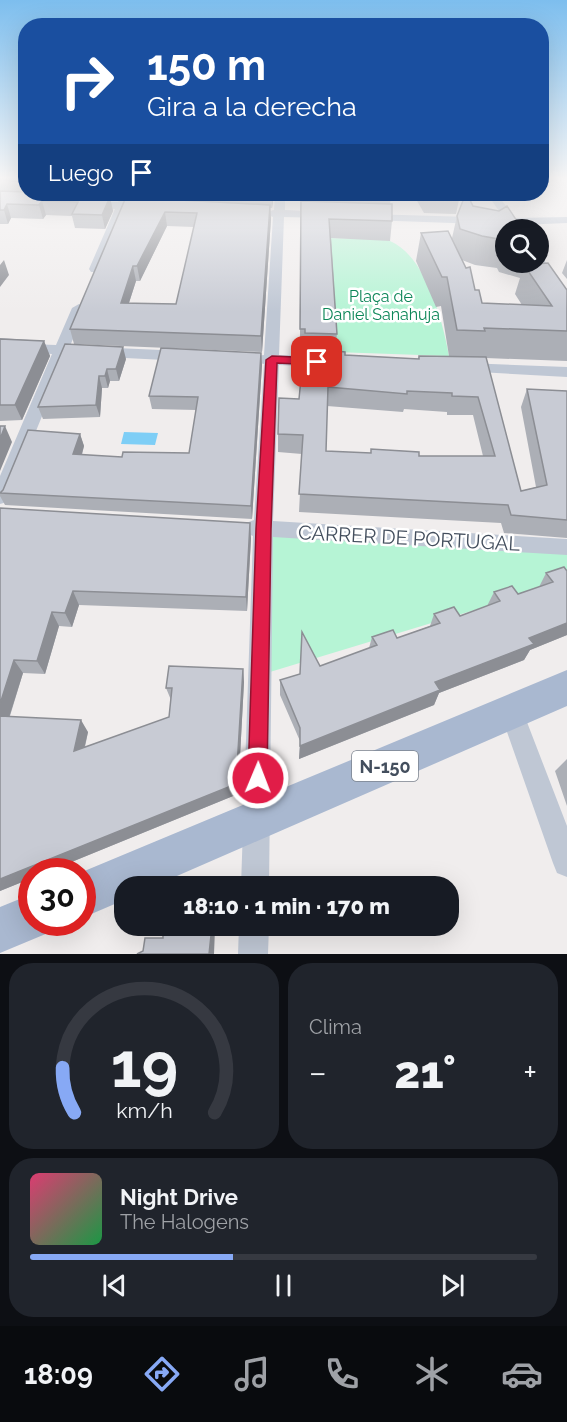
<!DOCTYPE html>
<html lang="es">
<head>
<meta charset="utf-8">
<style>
	body { margin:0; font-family:Raleway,sans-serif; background:#20242c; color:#f1f3f6; height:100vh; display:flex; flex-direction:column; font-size:22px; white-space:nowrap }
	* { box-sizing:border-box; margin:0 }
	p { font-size:20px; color:#9ea1a6 }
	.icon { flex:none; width:33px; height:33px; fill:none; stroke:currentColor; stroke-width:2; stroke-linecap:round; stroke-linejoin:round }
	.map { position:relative; height:954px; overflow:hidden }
	.sheet { display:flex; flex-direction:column; gap:9px; padding:9px; background:#0d0f14; flex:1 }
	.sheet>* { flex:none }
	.banner { position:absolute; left:18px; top:18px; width:531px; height:183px; border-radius:24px; box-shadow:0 6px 24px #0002; background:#1a4fa0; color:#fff; overflow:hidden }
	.controls { position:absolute; left:495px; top:219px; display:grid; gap:12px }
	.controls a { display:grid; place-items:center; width:54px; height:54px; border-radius:50%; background:#171b24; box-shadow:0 6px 24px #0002; font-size:30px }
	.speed { position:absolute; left:18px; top:858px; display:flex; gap:12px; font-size:30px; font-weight:700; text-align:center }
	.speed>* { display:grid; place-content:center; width:78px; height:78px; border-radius:50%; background:#171b24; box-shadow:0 6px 24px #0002; line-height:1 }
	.speed .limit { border:9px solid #d22; background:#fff; color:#111 }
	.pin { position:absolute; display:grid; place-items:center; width:51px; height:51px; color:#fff; margin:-26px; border-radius:12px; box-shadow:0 3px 9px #0006 }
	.me { position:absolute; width:66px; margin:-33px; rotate:1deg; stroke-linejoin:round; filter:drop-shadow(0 0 4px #0008) }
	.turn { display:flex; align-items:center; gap:21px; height:126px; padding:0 30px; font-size:27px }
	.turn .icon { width:78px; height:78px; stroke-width:2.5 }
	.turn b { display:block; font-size:42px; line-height:51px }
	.then { display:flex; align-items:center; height:57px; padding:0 30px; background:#0003; gap:12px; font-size:22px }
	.big { font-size:45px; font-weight:800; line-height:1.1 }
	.sheet .tile { flex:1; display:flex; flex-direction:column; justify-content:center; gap:9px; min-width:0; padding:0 21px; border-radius:24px; background:#20242c }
	.sheet .dial { align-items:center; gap:0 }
	.dial svg { height:156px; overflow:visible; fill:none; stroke:#363941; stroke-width:7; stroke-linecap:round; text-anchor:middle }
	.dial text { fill:#f1f3f6; stroke:none }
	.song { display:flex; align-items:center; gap:18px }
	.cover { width:72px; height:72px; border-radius:9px; background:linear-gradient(135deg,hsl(340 70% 55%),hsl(140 70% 35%)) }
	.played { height:6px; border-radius:3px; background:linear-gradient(90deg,#87a9f5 40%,#363941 40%) }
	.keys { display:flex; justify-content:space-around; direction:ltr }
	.heat { display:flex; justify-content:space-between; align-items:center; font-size:33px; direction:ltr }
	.sheet .tiles { flex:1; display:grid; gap:9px; grid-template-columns:1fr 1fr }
	.tile:last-child { grid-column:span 2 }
	.trip { position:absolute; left:114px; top:876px; width:345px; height:60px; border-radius:24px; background:#171b24; box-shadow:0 6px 24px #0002; font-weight:800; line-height:60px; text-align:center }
	.dock { display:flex; height:96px; justify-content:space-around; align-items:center; background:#090b0e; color:#9ea1a6 }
	.dock .icon { width:42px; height:42px }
	.dock .active { color:#87a9f5 }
	.dock b { font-size:27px; color:#f1f3f6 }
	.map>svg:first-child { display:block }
	.green { fill:#b6f4d5 }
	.water { fill:#7ecef6 }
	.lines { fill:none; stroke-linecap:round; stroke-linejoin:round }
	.minor { fill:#bfc7d4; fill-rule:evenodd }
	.primary { fill:#a9b8d0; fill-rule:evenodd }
	.wall { fill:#acafb6; fill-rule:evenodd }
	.shaded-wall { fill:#8c8e94 }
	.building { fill:#c8cbd4; stroke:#8c8e94; stroke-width:1.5; fill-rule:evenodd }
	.route { fill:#e11d48; stroke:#92132f; stroke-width:1.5 }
	.labels { text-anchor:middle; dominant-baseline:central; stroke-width:5; stroke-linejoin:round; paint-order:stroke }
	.far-park-label { font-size:16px; fill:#0c8658; stroke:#fff }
	.shield { fill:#fff; stroke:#7b838e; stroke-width:1.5 }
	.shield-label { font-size:18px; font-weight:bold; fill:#434e5d }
	.street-label { font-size:20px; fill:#434e5d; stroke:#fff }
</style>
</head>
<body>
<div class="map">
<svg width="567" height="954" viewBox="0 0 567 954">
	<rect width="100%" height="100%" fill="#f0eded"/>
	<path class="green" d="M 330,238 C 343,239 380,237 390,241 C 426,256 443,322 449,356 L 335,352 Z
		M 264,533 L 567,547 L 567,582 L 260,675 Z"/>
	<path class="water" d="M 124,432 L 158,433 L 155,445 L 121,444 Z"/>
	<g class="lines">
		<path class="minor" d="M 123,194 L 132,195 L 129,203 L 146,204 L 152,207 L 146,210 L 126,209 L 101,269 L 99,272 L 91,272 L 89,269 L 115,209 L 86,207 L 81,204 L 86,201 L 118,202 Z
			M 275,194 L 285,194 L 285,210 L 325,212 L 331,215 L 325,218 L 284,217 L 279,355 L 325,357 L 333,362 L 325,367 L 279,365 L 273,521 L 567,539 L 567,555 L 273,537 L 269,886 L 241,886 L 253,536 L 246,533 L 243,528 L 246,523 L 254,520 L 264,364 L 255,362 L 253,359 L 255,356 L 264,355 L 273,217 L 263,213 L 274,210 Z
			M 487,194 L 497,194 L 515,218 L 567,217 L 567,223 L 520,225 L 522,230 L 512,230 L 509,225 L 368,220 L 362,217 L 368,214 L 504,218 Z
			M 538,256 L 542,257 L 567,292 L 567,305 L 562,304 L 534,262 L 538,262 Z
			M 79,304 L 86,308 L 70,346 L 184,351 L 191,356 L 184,361 L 67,355 L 9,497 L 7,502 L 0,504 L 0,476 L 52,354 L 0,351 L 0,343 L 56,345 L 72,308 Z
			M 466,363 L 567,367 L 567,377 L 461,371 L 458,368 Z
			M 512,700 L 520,704 L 567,826 L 567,877 L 557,873 L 553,863 L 500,712 L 504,704 Z
			M 239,926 L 269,926 L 268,954 L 238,954 Z"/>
		<path class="primary" d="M 567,670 L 567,706 L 154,886 L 124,886 L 124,900 L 82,918 L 82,872 Z
			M 32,894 L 32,922 L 53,922 L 48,933 L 0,953 L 0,907 Z"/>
	</g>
	<path class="wall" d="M 0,178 L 26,178 L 26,194 L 122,194 L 118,200 L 110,199 L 113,211 L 105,229 L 75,228 L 72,216 L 46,215 L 43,219 L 11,218 L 8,224 L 0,224 Z
		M 130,194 L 274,194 L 272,208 L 270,208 L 271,219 L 262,352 L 74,344 L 70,329 L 131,198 ZM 167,226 L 194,227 L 176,304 L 129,303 L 136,281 L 140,281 Z
		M 300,194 L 391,198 L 390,204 L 392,221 L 390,241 L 331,238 L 337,334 L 335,351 L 345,355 L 418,359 L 419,356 L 449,356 L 441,306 L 436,307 L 416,261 L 421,233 L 452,238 L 457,216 L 473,206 L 506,230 L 506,262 L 536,262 L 536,264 L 567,290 L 567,361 L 486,358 L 521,491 L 536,487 L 521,407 L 527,389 L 567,391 L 567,538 L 504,533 L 501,523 L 299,512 L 302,454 L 278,452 L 278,434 L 299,399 L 303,350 L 300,350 ZM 462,260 L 475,265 L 497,268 L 499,272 L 520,278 L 515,294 L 522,305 L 482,303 L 475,290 ZM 327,406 L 403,412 L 404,409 L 447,412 L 447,415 L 473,415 L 483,456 L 419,456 L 326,451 Z
		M 413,194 L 455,194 L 459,200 L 456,214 L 424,213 Z
		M 567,260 L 567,279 L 562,273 Z
		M 0,338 L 44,341 L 50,356 L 22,420 L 0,421 Z
		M 261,353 L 262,365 L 252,519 L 5,505 L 0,496 L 0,492 L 80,434 L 84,446 L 82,455 L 122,457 L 189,453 L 196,410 L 152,409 L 149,396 Z
		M 126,359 L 119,381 L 110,381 L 108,388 L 102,388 L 100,417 L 43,419 L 38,407 Z
		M 0,508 L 251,538 L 247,611 L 79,605 L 72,627 L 59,626 L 45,674 L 23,673 L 10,716 L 88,732 L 85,747 L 169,717 L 171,700 L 166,688 L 243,669 L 244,682 L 238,794 L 47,872 L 32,872 L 32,878 L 0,891 Z
		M 567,571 L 567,635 L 530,650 L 524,660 L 439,693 L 434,705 L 299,759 L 300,741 L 280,695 L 280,680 L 300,674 L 369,648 L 372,637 L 397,638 L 430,626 L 434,614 L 460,616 L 487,606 L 494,592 L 518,594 L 539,587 L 546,573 Z
		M 567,759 L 567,806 L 555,771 Z"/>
	<path class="shaded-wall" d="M 116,194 L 122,194 L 118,200 Z
		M 272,194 L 274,194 L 272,208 Z
		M 110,197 L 113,211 L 105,229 L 102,215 Z
		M 42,201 L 46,215 L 43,219 L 39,205 Z
		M 7,204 L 11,218 L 8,224 L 4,210 Z
		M 270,205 L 271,219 L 262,352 L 261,336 Z
		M 165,212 L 167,226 L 140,281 L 137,266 Z
		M 4,260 L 9,275 L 0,287 L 0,265 Z
		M 133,266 L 136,281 L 124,318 L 121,303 Z
		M 44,341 L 50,356 L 22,420 L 15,405 Z
		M 123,347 L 126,359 L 119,381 L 116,369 Z
		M 261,353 L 262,365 L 252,519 L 251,506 Z
		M 107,369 L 110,381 L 108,388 L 105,376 Z
		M 99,376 L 102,388 L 100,417 L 96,405 Z
		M 5,426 L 12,442 L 0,471 L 0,439 Z
		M 80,434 L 84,446 L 78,467 L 73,454 Z
		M 250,523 L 251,538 L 247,611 L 246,597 Z
		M 73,591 L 79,605 L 72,627 L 65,613 Z
		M 52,612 L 59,626 L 45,674 L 37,661 Z
		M 567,623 L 567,635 L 530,650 L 524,660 L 439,693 L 434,705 L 299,759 L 300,746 L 529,638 Z
		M 14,660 L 23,673 L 6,727 L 0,720 L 0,704 Z
		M 243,669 L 244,682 L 238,794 L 47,872 L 32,872 L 32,878 L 0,891 L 0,879 Z
		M 81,720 L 88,732 L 81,762 L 74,751 Z
		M 212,926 L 213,926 L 215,929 L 214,954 L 209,954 Z"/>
	<path class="building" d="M 0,178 L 26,178 L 26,182 L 0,180 Z
		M 0,191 L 26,192 L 26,194 L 46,194 L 110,197 L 102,215 L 72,214 L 78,202 L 42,201 L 39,205 L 7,204 L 4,210 L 0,210 Z
		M 301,194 L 328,194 L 328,195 L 391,198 L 301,195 Z
		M 423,194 L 455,194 L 459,200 L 426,199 Z
		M 126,197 L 270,205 L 261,336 L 70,329 ZM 165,212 L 197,213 L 176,304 L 121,303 L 133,266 L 137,266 Z
		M 464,198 L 469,198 L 473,206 L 499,211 L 507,206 L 523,230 L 506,230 L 506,242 L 504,240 L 482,236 L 460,229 L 457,216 Z
		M 301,201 L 392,204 L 392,221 L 329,219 L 337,334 L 305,333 L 305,329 L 300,329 Z
		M 448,231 L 466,268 L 470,267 L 475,290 L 479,290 L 482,303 L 552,306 L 524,265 L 548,263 L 567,290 L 567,331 L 484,328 L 485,331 L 457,330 L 447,277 L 442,277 L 421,233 Z
		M 0,339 L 44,341 L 15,405 L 0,405 Z
		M 65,344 L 123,347 L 116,369 L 107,369 L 105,376 L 99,376 L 96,405 L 38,407 Z
		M 161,348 L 261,353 L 251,506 L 0,493 L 3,490 L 28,430 L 80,434 L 73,454 L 122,457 L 123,452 L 189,453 L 198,397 L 149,396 Z
		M 304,349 L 337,351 L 345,352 L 345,355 L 419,359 L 419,356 L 486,357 L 521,491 L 547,485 L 527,389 L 567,391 L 567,520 L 511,515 L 508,505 L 299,494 L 303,435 L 278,434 L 279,398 L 299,399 ZM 328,387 L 407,394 L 407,391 L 452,393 L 452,396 L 478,397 L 495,456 L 419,456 L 419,452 L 371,449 L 371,453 L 326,451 Z
		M 0,426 L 5,426 L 0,439 Z
		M 0,508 L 250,523 L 246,597 L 73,591 L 65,613 L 52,612 L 37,661 L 14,660 L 0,704 Z
		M 564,567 L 567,571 L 567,623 L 529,638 L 534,644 L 435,682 L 440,690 L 300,746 L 300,728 L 280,680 L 300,674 L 302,632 L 320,666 L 377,645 L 372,637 L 393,630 L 397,638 L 440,623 L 434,614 L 454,607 L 460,616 L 500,601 L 494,592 L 512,586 L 518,594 L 553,582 L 546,573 Z
		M 169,666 L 243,669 L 236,784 L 0,879 L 0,716 L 81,720 L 74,751 L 169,717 L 172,688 L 166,688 Z
		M 169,926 L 212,926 L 209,954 L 137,954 L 143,951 L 145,938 L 163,938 L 163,929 L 169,929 Z"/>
	<linearGradient id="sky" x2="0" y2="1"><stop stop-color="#7dbeee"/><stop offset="0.57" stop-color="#f8f7f7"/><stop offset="1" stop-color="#f8f7f7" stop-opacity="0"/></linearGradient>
	<rect width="567" height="312" fill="url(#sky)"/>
	<path class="route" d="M 272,356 L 317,358 L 323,362 L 317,365 L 277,363 L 271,529 L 267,778 L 265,785 L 258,788 L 251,785 L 248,778 L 256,529 L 266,360 Z"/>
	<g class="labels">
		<g class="far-park-label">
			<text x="381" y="296">Plaça de<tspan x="381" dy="18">Daniel Sanahuja</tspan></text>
		</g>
		<rect class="shield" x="352" y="751" width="66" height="30" rx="4.5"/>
		<g class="shield-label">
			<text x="385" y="766">N-150</text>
		</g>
		<g class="street-label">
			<text transform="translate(409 538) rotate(3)">CARRER DE PORTUGAL</text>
		</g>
	</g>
</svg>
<div class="controls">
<a><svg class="icon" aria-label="search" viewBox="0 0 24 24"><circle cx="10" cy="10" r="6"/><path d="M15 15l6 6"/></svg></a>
</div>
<div class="speed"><div class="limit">30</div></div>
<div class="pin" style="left:317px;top:362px;background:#d93025"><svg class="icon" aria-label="arrive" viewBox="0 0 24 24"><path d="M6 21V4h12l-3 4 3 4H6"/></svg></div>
<svg class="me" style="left:258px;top:778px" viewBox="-20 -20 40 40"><circle r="17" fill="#e11d48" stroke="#fff" stroke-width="3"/><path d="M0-11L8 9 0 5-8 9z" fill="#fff"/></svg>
<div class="trip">18:10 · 1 min · 170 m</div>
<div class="banner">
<div class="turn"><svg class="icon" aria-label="right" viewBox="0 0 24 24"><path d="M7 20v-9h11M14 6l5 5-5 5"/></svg><div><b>150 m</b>Gira a la derecha</div></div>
<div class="then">Luego<svg class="icon" aria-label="arrive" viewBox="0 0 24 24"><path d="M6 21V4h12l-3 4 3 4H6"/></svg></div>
</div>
</div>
<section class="sheet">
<div class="tiles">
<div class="tile dial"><svg viewBox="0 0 100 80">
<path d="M14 69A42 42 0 1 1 86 69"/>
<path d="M14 69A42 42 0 0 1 8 46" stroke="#87a9f5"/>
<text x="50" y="56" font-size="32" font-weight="700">19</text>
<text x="50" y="72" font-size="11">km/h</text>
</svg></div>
<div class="tile"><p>Clima</p>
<div class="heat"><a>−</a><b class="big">21°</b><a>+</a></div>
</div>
<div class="tile">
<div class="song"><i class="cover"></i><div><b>Night Drive</b><p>The Halogens</p></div></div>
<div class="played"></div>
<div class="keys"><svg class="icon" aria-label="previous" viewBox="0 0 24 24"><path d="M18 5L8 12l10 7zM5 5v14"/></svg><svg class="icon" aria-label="pause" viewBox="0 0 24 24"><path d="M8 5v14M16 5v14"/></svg><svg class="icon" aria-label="next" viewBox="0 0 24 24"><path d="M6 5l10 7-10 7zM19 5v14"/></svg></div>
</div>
</div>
</section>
<nav class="dock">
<b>18:09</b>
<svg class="icon active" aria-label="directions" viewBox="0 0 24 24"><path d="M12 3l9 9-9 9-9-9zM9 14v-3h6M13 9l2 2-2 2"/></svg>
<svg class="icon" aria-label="music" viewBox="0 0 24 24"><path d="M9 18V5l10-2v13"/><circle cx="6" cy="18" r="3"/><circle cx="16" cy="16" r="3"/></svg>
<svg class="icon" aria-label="phone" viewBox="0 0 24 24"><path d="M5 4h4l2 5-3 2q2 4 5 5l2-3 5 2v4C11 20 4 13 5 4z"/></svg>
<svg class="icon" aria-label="climate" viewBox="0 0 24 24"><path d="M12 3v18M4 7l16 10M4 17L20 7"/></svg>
<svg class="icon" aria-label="car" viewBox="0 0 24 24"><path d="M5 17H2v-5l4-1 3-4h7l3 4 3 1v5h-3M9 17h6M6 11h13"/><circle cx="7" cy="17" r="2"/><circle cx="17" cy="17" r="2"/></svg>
</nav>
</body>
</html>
